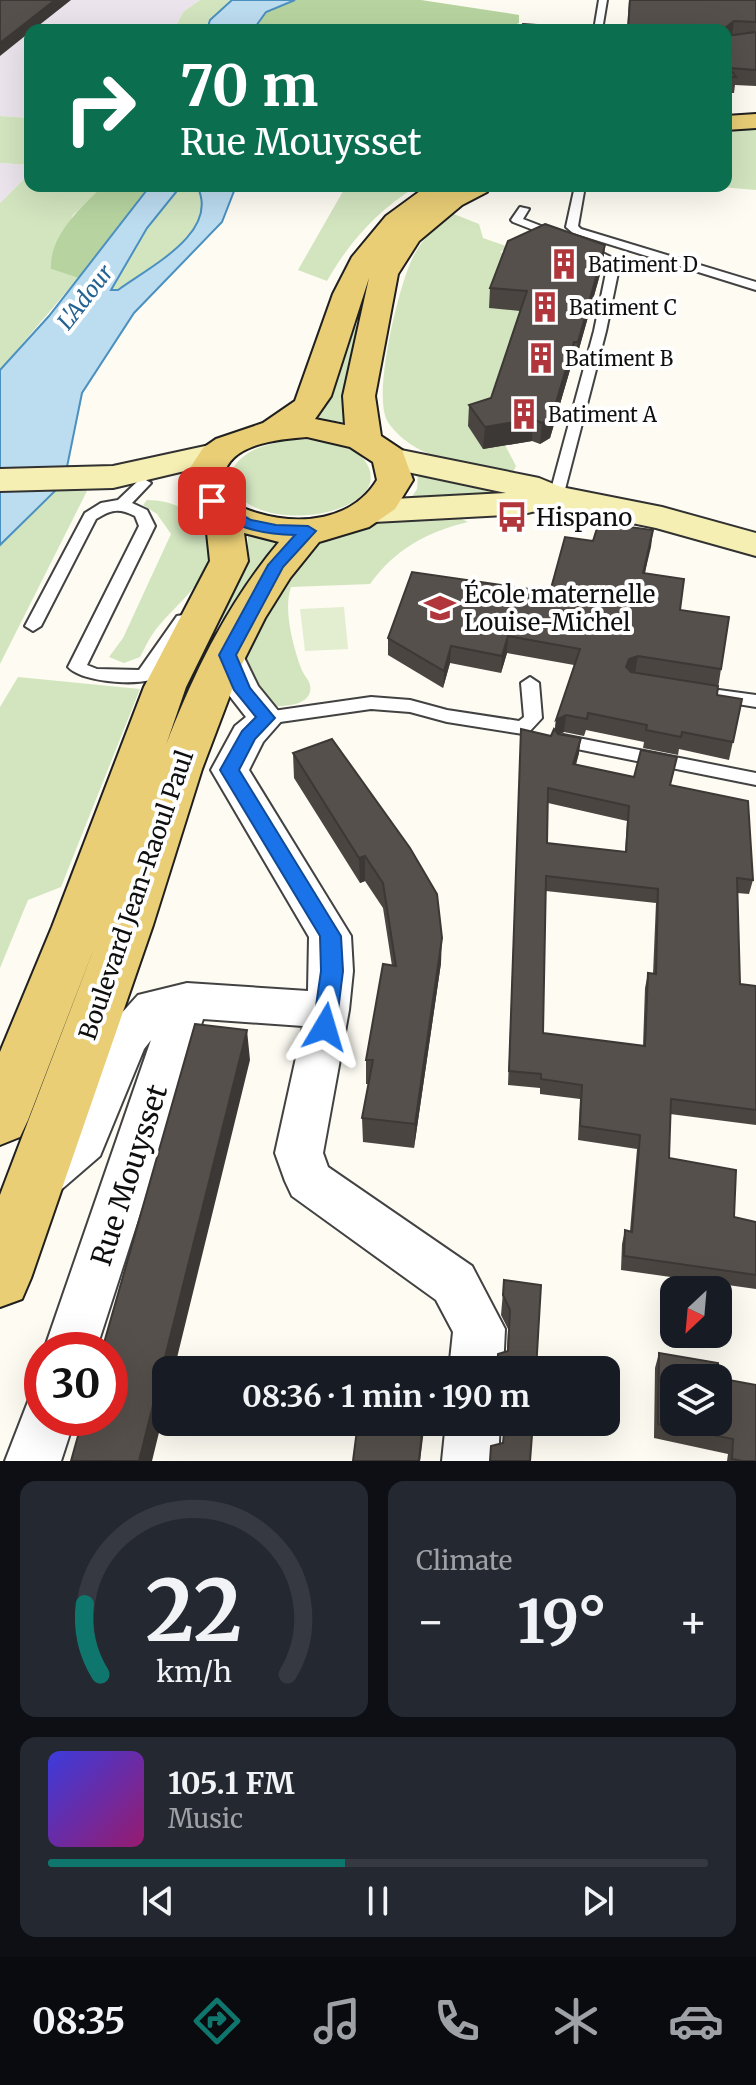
<!DOCTYPE html>
<html lang="en">
<head>
<meta charset="utf-8">
<style>
	body { margin:0; font-family:Merriweather,serif; background:#242831; color:#f1f3f6; height:100vh; display:flex; flex-direction:column; font-size:30px; white-space:nowrap }
	* { box-sizing:border-box; margin:0 }
	p { font-size:26px; color:#9ea1a6 }
	.icon { flex:none; width:44px; height:44px; fill:none; stroke:currentColor; stroke-width:2; stroke-linecap:round; stroke-linejoin:round }
	.map { position:relative; height:1461px; overflow:hidden }
	.panel { display:flex; flex-direction:column; gap:20px; padding:20px; background:#0d0f14; flex:1 }
	.panel>* { flex:none }
	.top-card { position:absolute; left:24px; top:24px; width:708px; height:168px; border-radius:16px; box-shadow:0 8px 32px #0002; background:#0b6e4f; color:#fff; overflow:hidden }
	.needle { width:52px; rotate:206deg }
	.fabs { position:absolute; left:660px; top:1276px; display:grid; gap:16px }
	.fabs a { display:grid; place-items:center; width:72px; height:72px; border-radius:16px; background:#171b24; box-shadow:0 8px 32px #0002; font-size:40px }
	.speed { position:absolute; left:24px; top:1332px; display:flex; gap:16px; font-size:40px; font-weight:700; text-align:center }
	.speed>* { display:grid; place-content:center; width:104px; height:104px; border-radius:50%; background:#171b24; box-shadow:0 8px 32px #0002; line-height:1 }
	.speed .limit { border:12px solid #d22; background:#fff; color:#111 }
	.pin { position:absolute; display:grid; place-items:center; width:68px; height:68px; color:#fff; margin:-34px; border-radius:16px; box-shadow:0 4px 12px #0006 }
	.me { position:absolute; width:88px; margin:-44px; rotate:7deg; stroke-linejoin:round; filter:drop-shadow(0 0 6px #0008) }
	.turn { display:flex; align-items:center; gap:28px; height:168px; padding:0 24px; font-size:36px }
	.turn .icon { width:104px; height:104px; stroke-width:2.5 }
	.turn b { display:block; font-size:56px; line-height:68px }
	.big { font-size:60px; font-weight:700; line-height:1.1 }
	.panel .widget { flex:1; display:flex; flex-direction:column; justify-content:center; gap:12px; min-width:0; padding:0 28px; border-radius:16px; background:#242831 }
	.panel .dial { align-items:center; gap:0 }
	.dial svg { height:208px; overflow:visible; fill:none; stroke:#363941; stroke-width:7; stroke-linecap:round; text-anchor:middle }
	.dial text { fill:#f1f3f6; stroke:none }
	.song { display:flex; align-items:center; gap:24px }
	.cover { width:96px; height:96px; border-radius:12px; background:linear-gradient(135deg,hsl(240 70% 55%),hsl(320 70% 35%)) }
	.played { height:8px; border-radius:4px; background:linear-gradient(90deg,#0f766e 45%,#363941 45%) }
	.keys { display:flex; justify-content:space-around; direction:ltr }
	.heat { display:flex; justify-content:space-between; align-items:center; font-size:44px; direction:ltr }
	.panel .tiles { flex:1; display:grid; gap:20px; grid-template-columns:1fr 1fr }
	.widget:last-child { grid-column:span 2 }
	.trip { position:absolute; left:152px; top:1356px; width:468px; height:80px; border-radius:16px; background:#171b24; box-shadow:0 8px 32px #0002; font-weight:700; line-height:80px; text-align:center }
	.tabs { display:flex; height:128px; justify-content:space-around; align-items:center; background:#090b0e; color:#9ea1a6 }
	.tabs .icon { width:56px; height:56px }
	.tabs .current { color:#0f766e }
	.tabs b { font-size:36px; color:#f1f3f6 }
	.map>svg:first-child { display:block }
	.industrial { fill:#ebe4ec }
	.green { fill:#d2e5bf }
	.forest { fill:#b7d4a0 }
	.pitch { fill:#e3edcf }
	.water { fill:#bcdcf0; stroke:#4b90bf; stroke-width:2 }
	.lines { fill:none; stroke-linecap:round; stroke-linejoin:round }
	.lane-casing { stroke:#424242; stroke-width:4 }
	.street-casing { stroke:#424242; stroke-width:4 }
	.secondary-casing { stroke:#313131; stroke-width:4 }
	.primary-casing { stroke:#202020; stroke-width:4 }
	.lane { fill:#fff; fill-rule:evenodd }
	.street { fill:#fff; fill-rule:evenodd }
	.secondary { fill:#f6efb4; fill-rule:evenodd }
	.primary { fill:#e9ce76; fill-rule:evenodd }
	.wall { fill:#4a4541; fill-rule:evenodd }
	.shaded-wall { fill:#3c3835 }
	.building { fill:#56504c; stroke:#3c3835; stroke-width:2; fill-rule:evenodd }
	.route { fill:#1a73e8; stroke:#114b97; stroke-width:2 }
	.labels { text-anchor:middle; dominant-baseline:central; stroke-width:8; stroke-linejoin:round; paint-order:stroke }
	.far-poi-label { font-size:20px; fill:#0f0f0f; stroke:#fff; text-anchor:start }
	.far-water-label { font-size:22px; font-style:italic; fill:#256393; stroke:#fff }
	.poi-label { font-size:24px; fill:#0f0f0f; stroke:#fff; text-anchor:start }
	.street-label { font-size:24px; fill:#0f0f0f; stroke:#fff }
	.near-street-label { font-size:28px; fill:#0f0f0f; stroke:#fff }
</style>
</head>
<body>
<div class="map">
<svg width="756" height="1461" viewBox="0 0 756 1461">
	<rect width="100%" height="100%" fill="#fdfbf2"/>
	<path class="industrial" d="M 3,0 L 200,0 L 183,12 L 174,30 L 30,30 L 30,118 L 0,116 L 0,2 Z
		M 0,163 L 30,165 L 30,173 L 0,203 Z"/>
	<path class="green" d="M 200,0 L 232,0 L 210,20 L 207,30 L 174,30 L 183,12 Z
		M 0,116 L 30,118 L 30,165 L 0,163 Z
		M 756,129 L 756,190 L 709,186 L 726,186 L 726,130 Z
		M 30,173 L 30,186 L 103,186 L 73,215 L 51,269 L 78,278 L 0,370 L 0,203 Z
		M 181,186 L 197,186 C 221,232 149,268 117,290 L 110,290 L 147,228 Z
		M 346,186 L 417,186 C 378,210 349,242 327,281 L 298,270 Z
		M 451,213 L 479,224 L 483,238 L 509,247 L 500,252 L 514,258 L 490,308 L 538,311 L 483,449 L 505,445 L 516,466 L 511,476 C 474,468 424,461 397,433 C 393,429 387,422 386,418 C 374,389 399,283 414,255 C 423,238 437,226 451,213 Z
		M 348,324 L 359,326 L 351,423 L 309,418 Z
		M 291,440 C 316,439 356,440 368,466 C 373,476 371,487 363,494 C 334,524 241,526 229,479 C 236,451 265,444 291,440 Z
		M 418,471 L 529,491 L 409,501 L 417,489 Z
		M 55,491 L 87,491 L 0,664 L 0,545 Z
		M 147,500 C 164,500 187,506 197,521 C 233,571 176,599 152,635 C 147,642 144,650 140,657 L 124,663 L 109,657 L 123,638 L 171,534 L 157,514 L 143,505 Z
		M 447,512 L 468,522 C 427,532 395,549 370,584 L 291,587 C 283,609 293,646 301,668 C 303,674 309,680 310,685 C 314,706 283,707 270,706 L 238,661 C 255,631 270,598 289,570 C 316,530 402,515 447,512 Z
		M 248,536 L 283,541 L 267,555 L 232,622 L 218,618 L 248,561 Z
		M 18,677 L 140,689 L 61,887 L 28,900 L 0,968 L 0,707 Z"/>
	<path class="forest" d="M 295,0 L 421,0 L 519,15 L 519,23 L 504,30 L 253,30 L 266,12 Z
		M 103,186 L 150,186 L 78,278 L 51,269 C 49,236 81,207 103,186 Z"/>
	<path class="pitch" d="M 344,607 L 348,649 L 305,651 L 300,609 Z"/>
	<path class="water" d="M 232,0 L 295,0 L 266,12 L 253,30 L 207,30 L 210,20 Z
		M 150,186 L 181,186 L 147,228 L 111,290 L 118,290 C 149,267 221,232 197,186 L 236,186 L 222,222 L 134,313 L 82,393 L 67,467 L 55,491 L 0,545 L 0,370 L 49,316 Z"/>
	<g class="lines">
		<defs>
			<path id="lane" d="M 599,0 L 607,0 L 602,30 L 594,30 Z
				M 575,186 L 585,186 L 578,226 L 581,229 L 756,282 L 756,290 L 573,233 L 566,227 Z
				M 520,207 L 529,209 L 523,219 L 562,234 L 562,238 L 554,238 L 513,222 L 511,220 Z
				M 582,243 L 615,259 L 619,268 L 606,331 L 563,497 L 556,501 L 549,497 L 594,331 L 607,268 L 606,263 L 578,248 L 578,244 Z
				M 144,479 L 151,483 L 132,503 L 147,510 L 155,526 L 87,665 L 97,669 L 139,670 L 177,616 L 183,615 L 191,620 L 150,680 C 131,685 82,682 68,667 L 139,526 L 135,516 C 119,508 112,509 96,519 L 41,626 L 33,631 L 25,626 L 85,513 L 101,503 L 118,500 L 139,480 Z
				M 530,677 L 539,683 L 542,718 L 529,732 L 523,734 L 447,722 L 410,712 L 371,709 L 266,724 L 257,718 L 266,712 L 371,697 L 410,700 L 447,710 L 519,721 L 524,717 L 521,683 Z
				M 719,690 L 756,695 L 756,707 L 713,700 L 710,696 Z
				M 563,735 L 756,773 L 756,785 L 557,745 L 554,741 Z"/>
			<path id="street" d="M 227,644 L 239,647 L 258,686 L 284,718 L 263,742 L 249,770 L 351,936 L 353,971 L 349,1010 L 323,1153 L 328,1167 L 472,1266 L 505,1329 L 503,1370 L 449,1370 L 453,1332 L 436,1300 L 292,1196 L 285,1181 L 275,1153 L 303,1026 L 203,1019 L 96,1350 L 44,1350 L 151,1040 L 144,1049 L 100,1156 L 56,1194 L 39,1201 L 22,1194 L 15,1179 L 22,1164 L 65,1127 L 110,1026 L 138,995 L 187,983 L 308,991 L 309,937 L 211,770 L 235,726 L 246,717 L 225,690 L 210,655 L 215,647 Z
				M 42,1393 L 42,1418 L 75,1418 L 61,1461 L 5,1461 L 29,1399 Z
				M 446,1422 L 500,1422 L 498,1461 L 442,1461 Z"/>
			<path id="secondary" d="M 219,443 L 231,446 L 236,453 L 231,460 L 113,488 L 0,491 L 0,469 L 113,466 Z
				M 391,448 L 539,478 L 561,487 L 662,507 L 756,533 L 756,556 L 656,528 L 540,504 L 536,511 L 523,514 L 374,522 L 361,519 L 356,511 L 361,503 L 374,500 L 506,493 L 379,466 L 373,459 L 379,452 Z"/>
			<path id="primary" d="M 756,114 L 756,128 L 726,130 L 726,116 Z
				M 427,186 L 491,186 L 487,192 L 462,205 L 419,241 L 398,274 L 375,396 L 381,436 L 402,450 L 413,480 L 395,509 L 369,527 L 319,542 L 290,578 L 265,618 L 241,666 L 202,769 L 153,925 L 31,1278 L 22,1299 L 0,1307 L 0,1195 L 96,943 L 28,1120 L 20,1137 L 0,1145 L 0,1052 L 52,927 L 144,687 L 210,561 L 205,514 L 188,489 L 190,468 L 203,448 L 216,439 L 263,423 L 295,401 L 333,294 L 352,257 L 386,216 ZM 369,278 L 343,396 L 345,425 L 315,419 L 331,396 ZM 307,437 L 350,447 L 373,462 L 377,480 C 352,521 300,526 257,513 C 247,510 232,504 226,494 C 222,489 223,482 224,476 C 229,443 281,439 307,437 ZM 244,533 L 279,542 C 228,603 194,672 166,745 L 186,687 L 248,561 Z"/>
		</defs>
		<use href="#lane" class="lane-casing"/>
		<use href="#street" class="street-casing"/>
		<use href="#secondary" class="secondary-casing"/>
		<use href="#primary" class="primary-casing"/>
		<use href="#lane" class="lane"/>
		<use href="#street" class="street"/>
		<use href="#secondary" class="secondary"/>
		<use href="#primary" class="primary"/>
	</g>
	<path class="wall" d="M 629,0 L 756,0 L 756,86 L 735,85 L 734,93 L 726,93 L 726,30 L 627,30 Z
		M 605,245 L 603,264 L 575,363 L 572,363 L 550,438 L 540,444 L 532,441 L 483,449 L 468,426 L 469,405 L 491,398 L 520,311 L 489,308 L 490,288 Z
		M 629,527 L 653,530 L 645,573 L 680,610 L 721,669 L 717,695 L 742,699 L 729,760 L 679,749 L 678,755 L 643,748 L 644,742 L 586,730 L 584,736 L 564,732 L 560,734 L 579,753 L 576,765 L 671,785 L 753,880 L 749,894 L 737,893 L 740,984 L 756,986 L 756,1125 L 670,1114 L 669,1158 L 734,1217 L 756,1222 L 756,1289 L 621,1270 L 622,1244 L 625,1230 L 630,1231 L 637,1149 L 578,1140 L 580,1099 L 540,1094 L 540,1088 L 508,1085 L 521,729 L 551,736 L 555,730 L 556,720 L 574,665 L 507,653 L 501,673 L 450,663 L 443,688 L 388,655 L 388,638 L 550,592 L 593,541 ZM 548,803 L 627,821 L 625,852 L 547,843 ZM 546,891 L 656,903 L 653,974 L 648,973 L 645,988 L 643,1046 L 543,1033 Z
		M 293,753 L 441,963 L 414,1148 L 363,1142 L 362,1118 L 368,1084 L 366,1084 L 366,1060 L 392,966 L 383,908 L 365,881 L 360,883 L 294,778 Z
		M 504,1280 L 536,1370 L 507,1351 L 508,1329 L 501,1315 Z
		M 659,1353 L 718,1378 L 756,1461 L 727,1461 L 728,1454 L 654,1438 L 655,1368 Z"/>
	<path class="shaded-wall" d="M 55,0 L 71,0 L 33,30 L 30,30 L 30,32 L 0,56 L 0,43 Z
		M 734,21 L 732,36 L 726,41 L 725,28 Z
		M 605,245 L 603,264 L 575,363 L 578,342 Z
		M 574,342 L 572,363 L 550,438 L 540,444 L 542,423 Z
		M 533,419 L 532,441 L 483,449 L 485,427 Z
		M 653,530 L 651,547 L 641,589 L 643,573 Z
		M 508,636 L 507,653 L 501,673 L 502,656 Z
		M 451,646 L 450,663 L 443,688 L 444,671 Z
		M 638,656 L 635,673 L 627,676 L 626,667 L 629,659 Z
		M 566,715 L 564,732 L 554,737 L 556,720 Z
		M 581,738 L 579,753 L 571,779 L 573,764 Z
		M 365,856 L 365,881 L 360,883 L 359,858 Z
		M 442,938 L 441,963 L 414,1148 L 415,1124 Z
		M 247,1030 L 250,1060 L 174,1370 L 166,1370 L 166,1404 L 152,1461 L 139,1461 Z
		M 423,1422 L 425,1422 L 420,1461 L 419,1461 Z"/>
	<path class="building" d="M 0,0 L 55,0 L 0,43 Z
		M 630,0 L 756,0 L 756,22 L 734,21 L 725,28 L 725,30 L 628,30 Z
		M 523,24 L 550,26 L 549,30 L 519,30 Z
		M 116,26 L 155,28 L 154,30 L 111,30 Z
		M 756,32 L 756,70 L 729,68 L 736,77 L 726,77 L 726,36 Z
		M 545,224 L 605,245 L 578,342 L 574,342 L 552,416 L 542,423 L 533,419 L 485,427 L 469,405 L 491,398 L 527,291 L 490,288 L 508,241 Z
		M 605,518 L 630,522 L 629,527 L 653,530 L 643,573 L 684,579 L 680,610 L 729,617 L 721,669 L 638,656 L 629,659 L 626,667 L 631,672 L 718,686 L 717,695 L 742,699 L 733,742 L 682,732 L 681,737 L 646,730 L 647,725 L 588,713 L 587,719 L 566,715 L 556,720 L 580,649 L 508,636 L 502,656 L 451,646 L 444,671 L 388,638 L 412,572 L 550,592 L 565,537 L 593,541 L 599,522 L 604,523 Z
		M 521,729 L 551,736 L 554,729 L 558,734 L 581,738 L 573,764 L 634,777 L 641,750 L 677,757 L 670,785 L 748,801 L 753,880 L 737,878 L 740,984 L 756,986 L 756,1110 L 671,1099 L 669,1158 L 736,1170 L 734,1217 L 756,1222 L 756,1275 L 624,1256 L 625,1230 L 632,1232 L 640,1135 L 580,1126 L 582,1085 L 541,1079 L 541,1074 L 509,1071 ZM 548,788 L 629,806 L 626,852 L 547,843 ZM 546,876 L 658,889 L 656,974 L 648,973 L 645,1046 L 543,1033 Z
		M 332,739 L 410,848 L 437,894 L 442,938 L 415,1124 L 362,1118 L 373,1060 L 366,1060 L 383,964 L 396,966 L 383,883 L 365,856 L 359,858 L 293,753 Z
		M 195,1024 L 247,1030 L 139,1461 L 71,1461 L 83,1418 L 110,1418 L 110,1350 L 102,1350 Z
		M 504,1280 L 541,1285 L 536,1370 L 497,1370 L 498,1354 L 508,1351 L 510,1310 L 503,1295 Z
		M 659,1353 L 718,1363 L 718,1378 L 756,1385 L 756,1461 L 743,1461 L 732,1459 L 733,1439 L 658,1424 ZM 674,1378 L 718,1378 L 718,1422 L 674,1422 Z
		M 358,1422 L 423,1422 L 419,1461 L 353,1461 Z
		M 505,1422 L 533,1422 L 530,1461 L 490,1461 L 491,1446 L 503,1443 Z"/>
	<path class="route" d="M 212,497 L 251,520 L 276,525 L 308,526 L 316,531 L 283,567 L 236,655 L 250,688 L 275,718 L 255,739 L 239,770 L 341,936 L 343,971 L 336,1027 L 332,1034 L 325,1036 L 317,1034 L 313,1027 L 321,971 L 320,936 L 220,770 L 242,731 L 256,717 L 234,690 L 219,655 L 268,565 L 295,535 C 263,534 227,528 204,501 Z"/>
	<defs>
		<symbol id="building-bare" viewBox="-9 -9 18 18"><path d="M-4-6H4V6H1V3H-1V6H-4ZM-2.5-4.3h1.7v1.8h-1.7ZM.8-4.3h1.7v1.8H.8ZM-2.5-1h1.7V.8h-1.7ZM.8-1h1.7V.8H.8Z" fill="#b0363b" stroke="#fff" stroke-width="2.5" paint-order="stroke"/></symbol>
		<symbol id="bus-bare" viewBox="-9 -9 18 18"><path d="M-5-6H5V4H4V6H2V4H-2V6H-4V4H-5ZM-3.5-4V0h7V-4ZM-3.5 1.2v1.5H-2V1.2ZM2 1.2v1.5H3.5V1.2Z" fill="#b0363b" stroke="#fff" stroke-width="2.5" paint-order="stroke"/></symbol>
		<symbol id="school-bare" viewBox="-9 -9 18 18"><path d="M0-5L7-2L0 1L-7-2ZM-4 1L0 2.5L4 1V4Q0 6-4 4Z" fill="#b0363b" stroke="#fff" stroke-width="2.5" paint-order="stroke"/></symbol>
	</defs>
	<g fill-rule="evenodd">
		<use href="#building-bare" x="542" y="242" width="44" height="44"/>
		<use href="#building-bare" x="523" y="285" width="44" height="44"/>
		<use href="#building-bare" x="519" y="336" width="44" height="44"/>
		<use href="#building-bare" x="502" y="392" width="44" height="44"/>
		<use href="#bus-bare" x="490" y="495" width="44" height="44"/>
		<use href="#school-bare" x="418" y="586" width="44" height="44"/>
	</g>
	<g class="labels">
		<g class="far-poi-label">
			<text x="588" y="264">Batiment D</text>
			<text x="569" y="307">Batiment C</text>
			<text x="565" y="358">Batiment B</text>
			<text x="548" y="414">Batiment A</text>
		</g>
		<g class="far-water-label">
			<text transform="translate(85 297) rotate(-52)">L'Adour</text>
		</g>
		<g class="poi-label">
			<text x="536" y="517">Hispano</text>
			<text x="464" y="594">École maternelle<tspan x="464" dy="28">Louise-Michel</tspan></text>
		</g>
		<g class="street-label">
			<text transform="translate(136 895) rotate(-71)">Boulevard Jean-Raoul Paul</text>
		</g>
		<g class="near-street-label">
			<text transform="translate(129 1175) rotate(-72)">Rue Mouysset</text>
		</g>
	</g>
</svg>
<div class="fabs">
<a><svg class="needle" viewBox="-14 -14 28 28"><path d="M0-13l5 13h-10z" fill="#e53935"/><path d="M0 13l5-13h-10z" fill="#9ea1a6"/></svg></a>
<a><svg class="icon" aria-label="layers" viewBox="0 0 24 24"><path d="M12 4l9 5-9 5-9-5zM3 14l9 5 9-5"/></svg></a>
</div>
<div class="speed"><div class="limit">30</div></div>
<div class="pin" style="left:212px;top:501px;background:#d93025"><svg class="icon" aria-label="arrive" viewBox="0 0 24 24"><path d="M6 21V4h12l-3 4 3 4H6"/></svg></div>
<svg class="me" style="left:325px;top:1027px" viewBox="-20 -20 40 40"><path d="M0-17L14 15 0 8-14 15z" fill="#1a73e8" stroke="#fff" stroke-width="4"/></svg>
<div class="trip">08:36 · 1 min · 190 m</div>
<div class="top-card">
<div class="turn"><svg class="icon" aria-label="right" viewBox="0 0 24 24"><path d="M7 20v-9h11M14 6l5 5-5 5"/></svg><div><b>70 m</b>Rue Mouysset</div></div>
</div>
</div>
<section class="panel">
<div class="tiles">
<div class="widget dial"><svg viewBox="0 0 100 80">
<path d="M14 69A42 42 0 1 1 86 69"/>
<path d="M14 69A42 42 0 0 1 8 42" stroke="#0f766e"/>
<text x="50" y="56" font-size="32" font-weight="700">22</text>
<text x="50" y="72" font-size="11">km/h</text>
</svg></div>
<div class="widget"><p>Climate</p>
<div class="heat"><a>−</a><b class="big">19°</b><a>+</a></div>
</div>
<div class="widget">
<div class="song"><i class="cover"></i><div><b>105.1 FM</b><p>Music</p></div></div>
<div class="played"></div>
<div class="keys"><svg class="icon" aria-label="previous" viewBox="0 0 24 24"><path d="M18 5L8 12l10 7zM5 5v14"/></svg><svg class="icon" aria-label="pause" viewBox="0 0 24 24"><path d="M8 5v14M16 5v14"/></svg><svg class="icon" aria-label="next" viewBox="0 0 24 24"><path d="M6 5l10 7-10 7zM19 5v14"/></svg></div>
</div>
</div>
</section>
<nav class="tabs">
<b>08:35</b>
<svg class="icon current" aria-label="directions" viewBox="0 0 24 24"><path d="M12 3l9 9-9 9-9-9zM9 14v-3h6M13 9l2 2-2 2"/></svg>
<svg class="icon" aria-label="music" viewBox="0 0 24 24"><path d="M9 18V5l10-2v13"/><circle cx="6" cy="18" r="3"/><circle cx="16" cy="16" r="3"/></svg>
<svg class="icon" aria-label="phone" viewBox="0 0 24 24"><path d="M5 4h4l2 5-3 2q2 4 5 5l2-3 5 2v4C11 20 4 13 5 4z"/></svg>
<svg class="icon" aria-label="climate" viewBox="0 0 24 24"><path d="M12 3v18M4 7l16 10M4 17L20 7"/></svg>
<svg class="icon" aria-label="car" viewBox="0 0 24 24"><path d="M5 17H2v-5l4-1 3-4h7l3 4 3 1v5h-3M9 17h6M6 11h13"/><circle cx="7" cy="17" r="2"/><circle cx="17" cy="17" r="2"/></svg>
</nav>
</body>
</html>
